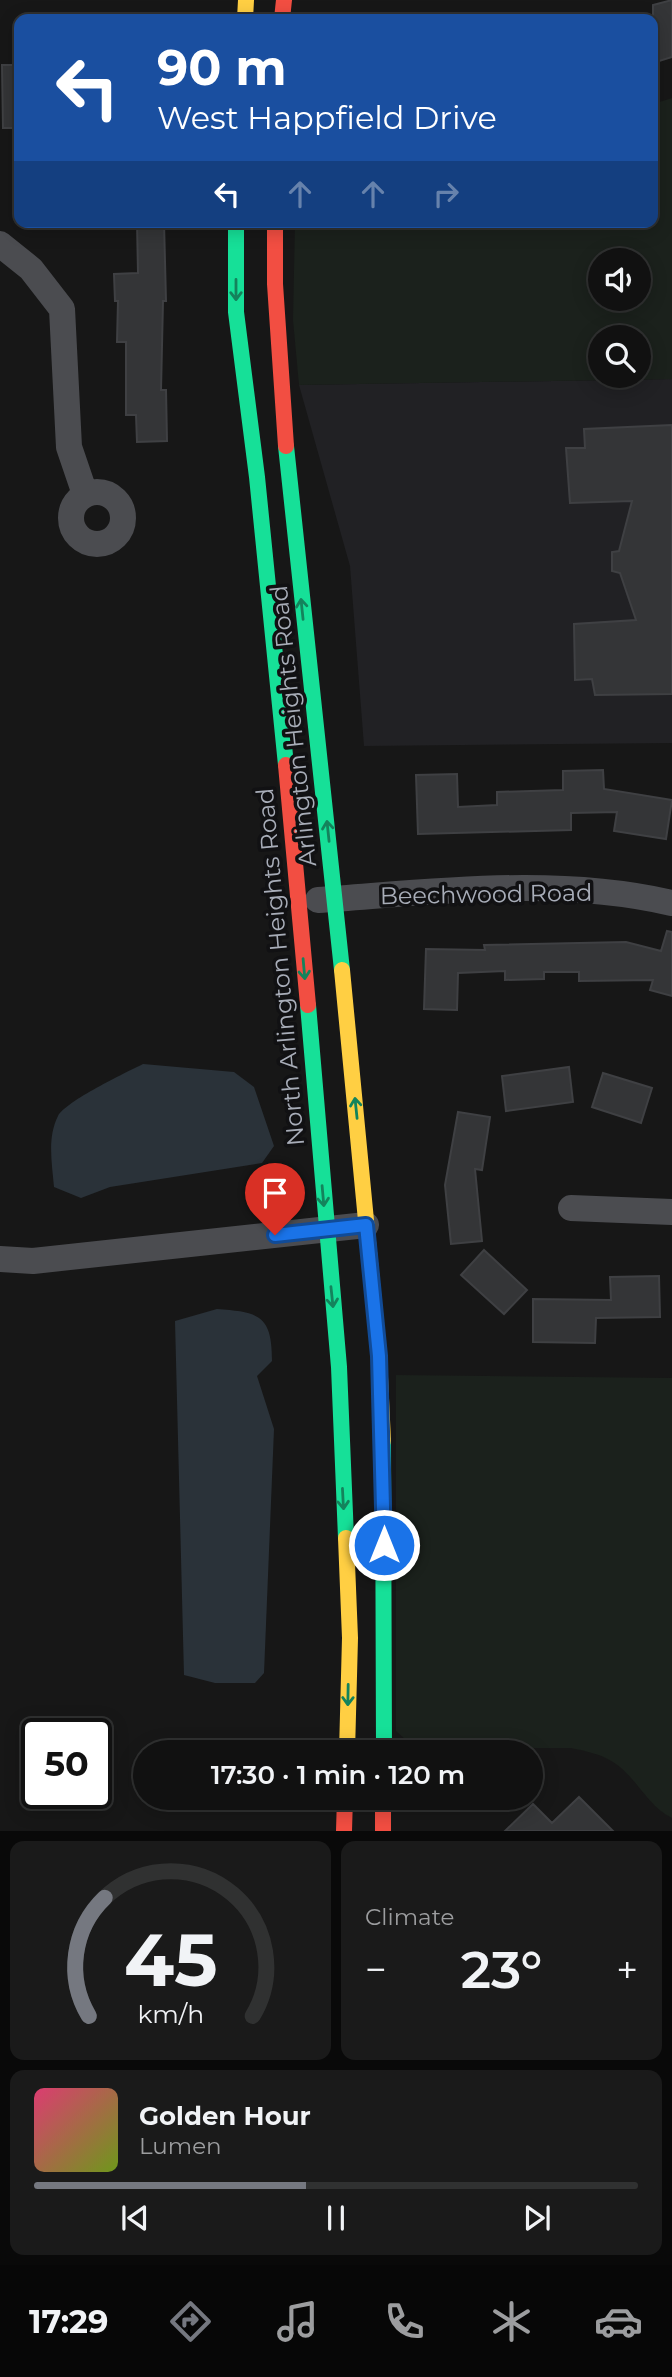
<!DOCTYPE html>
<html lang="en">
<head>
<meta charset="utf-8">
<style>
	body { margin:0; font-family:Montserrat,sans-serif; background:#1a1a1a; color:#f1f3f6; height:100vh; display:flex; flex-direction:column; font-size:26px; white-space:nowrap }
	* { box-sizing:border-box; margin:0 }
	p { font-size:23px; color:#9c9d9f }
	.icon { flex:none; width:38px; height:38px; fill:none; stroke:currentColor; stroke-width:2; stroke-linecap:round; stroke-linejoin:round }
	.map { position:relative; height:1831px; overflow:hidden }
	.panel { display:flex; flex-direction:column; gap:10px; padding:10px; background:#090909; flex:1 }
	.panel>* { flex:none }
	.top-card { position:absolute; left:14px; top:14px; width:644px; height:214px; border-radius:14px; box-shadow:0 4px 18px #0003,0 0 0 2px #303131; background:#1a4fa0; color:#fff; overflow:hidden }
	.buttons { position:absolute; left:588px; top:248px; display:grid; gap:14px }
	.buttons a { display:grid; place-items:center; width:63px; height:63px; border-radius:50%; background:#111; box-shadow:0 4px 18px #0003,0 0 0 2px #303131; font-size:35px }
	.speed { position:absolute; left:21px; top:1718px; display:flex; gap:14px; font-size:35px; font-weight:700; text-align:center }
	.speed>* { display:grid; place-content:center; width:91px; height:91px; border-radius:50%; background:#111; box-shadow:0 4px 18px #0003,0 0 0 2px #303131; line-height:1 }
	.speed .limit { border:4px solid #111; border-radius:10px; background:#fff; color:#111 }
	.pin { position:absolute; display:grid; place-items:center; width:60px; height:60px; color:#fff; margin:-72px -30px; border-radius:50% 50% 50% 0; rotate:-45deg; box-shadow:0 0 7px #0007 }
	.pin .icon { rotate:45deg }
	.me { position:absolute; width:77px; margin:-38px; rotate:0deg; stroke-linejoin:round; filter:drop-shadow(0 0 5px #0008) }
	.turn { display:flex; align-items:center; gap:24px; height:147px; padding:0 28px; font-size:32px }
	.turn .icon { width:91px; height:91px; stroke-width:2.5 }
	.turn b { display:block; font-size:49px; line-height:60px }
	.lanes { display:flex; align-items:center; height:66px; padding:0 28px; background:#0003; justify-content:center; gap:35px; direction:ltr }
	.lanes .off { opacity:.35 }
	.big { font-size:52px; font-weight:600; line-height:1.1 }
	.panel .widget { flex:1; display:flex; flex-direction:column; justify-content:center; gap:10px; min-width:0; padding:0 24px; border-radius:14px; background:#1a1a1a }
	.panel .dial { align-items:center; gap:0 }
	.dial svg { height:182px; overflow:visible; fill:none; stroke:#303131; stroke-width:7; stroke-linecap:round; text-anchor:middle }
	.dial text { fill:#f1f3f6; stroke:none }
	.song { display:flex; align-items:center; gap:21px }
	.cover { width:84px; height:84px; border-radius:10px; background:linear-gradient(135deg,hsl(340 70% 55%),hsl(80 70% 35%)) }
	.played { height:7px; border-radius:4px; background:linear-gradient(90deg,#757880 45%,#303131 45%) }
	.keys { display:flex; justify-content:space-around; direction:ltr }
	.heat { display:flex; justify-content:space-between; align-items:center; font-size:38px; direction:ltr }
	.panel .tiles { flex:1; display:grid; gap:10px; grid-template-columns:1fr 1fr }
	.widget:last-child { grid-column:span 2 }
	.trip { position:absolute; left:133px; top:1740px; width:410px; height:70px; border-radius:35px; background:#111; box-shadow:0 4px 18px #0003,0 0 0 2px #303131; font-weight:600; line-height:70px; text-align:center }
	.tabs { display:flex; height:112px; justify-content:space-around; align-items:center; background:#070707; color:#9c9d9f }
	.tabs .icon { width:49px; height:49px }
	.tabs .selected { color:#757880 }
	.tabs b { font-size:32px; color:#f1f3f6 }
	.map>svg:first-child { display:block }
	.built { fill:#212124 }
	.green { fill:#1b211c; fill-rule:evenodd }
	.water { fill:#2a3239 }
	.building { fill:#343537; stroke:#3f4043; stroke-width:2 }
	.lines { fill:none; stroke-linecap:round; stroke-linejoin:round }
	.street { stroke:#4b4c50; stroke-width:26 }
	.fast { stroke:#16e098; stroke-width:16 }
	.slow { stroke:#ffcf43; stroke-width:16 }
	.jam { stroke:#f24e42; stroke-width:16 }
	.oneway { stroke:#14835c }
	.route-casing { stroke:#114b97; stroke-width:18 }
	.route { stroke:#1a73e8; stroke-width:12 }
	.labels { text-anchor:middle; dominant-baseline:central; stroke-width:7; stroke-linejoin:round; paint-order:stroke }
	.street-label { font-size:24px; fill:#a8adb8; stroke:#111113 }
</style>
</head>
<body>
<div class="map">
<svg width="672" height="1831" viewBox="0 0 672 1831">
	<rect width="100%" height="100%" fill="#171717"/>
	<path class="built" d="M 672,379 L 672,743 L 364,746 L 350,566 L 299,385 Z"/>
	<path class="green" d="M 672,98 L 672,379 L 299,385 L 293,320 L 295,222 L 653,222 L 653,104 ZM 600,261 L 639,261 L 639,299 L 600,299 ZM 600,338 L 639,338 L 639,376 L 600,376 Z
		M 396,1375 L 672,1378 L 672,1818 C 647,1806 636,1776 613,1762 C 600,1754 586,1751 571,1748 L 424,1748 L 407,1741 L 396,1731 Z"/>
	<path class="water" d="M 143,1064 L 234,1072 L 254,1087 L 274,1146 L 262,1163 L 110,1187 L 81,1198 L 54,1187 C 52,1163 47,1138 58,1116 C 66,1101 125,1073 143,1064 Z
		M 217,1309 C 260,1312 272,1316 272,1361 L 257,1376 L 274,1429 L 264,1673 L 255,1683 L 215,1683 L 184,1675 L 175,1321 Z"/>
	<path class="building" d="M 672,0 L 672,57 L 653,63 L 653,5 Z
		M 2,65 L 19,65 L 19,128 L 3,128 Z
		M 137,222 L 164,222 L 166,301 L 163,301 L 161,390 L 166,390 L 167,441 L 137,442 L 136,415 L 126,415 L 126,342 L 117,342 L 118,301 L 115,301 L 114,274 L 138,273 Z
		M 672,425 L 672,694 L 595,695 L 592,679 L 575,680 L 574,624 L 636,620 L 620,573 L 612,571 L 612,552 L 619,551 L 632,501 L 570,503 L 566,448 L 585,448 L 584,429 Z
		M 603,770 L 604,789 L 672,800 L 666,839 L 614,831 L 617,812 L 571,813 L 571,830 L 418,834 L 416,775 L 457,774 L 458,807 L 497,805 L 497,792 L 563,790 L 563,771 Z
		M 667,931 L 672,932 L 672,996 L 650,990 L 653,980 L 579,981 L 579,972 L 544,972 L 544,979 L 505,980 L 505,971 L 458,973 L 457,1010 L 424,1009 L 426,949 L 485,950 L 484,945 L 626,942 L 661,951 Z
		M 569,1067 L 573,1102 L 506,1111 L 502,1076 Z
		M 603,1073 L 652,1088 L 641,1123 L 592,1107 Z
		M 458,1112 L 490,1117 L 482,1170 L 475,1169 L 482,1241 L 451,1244 L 445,1185 Z
		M 484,1250 L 527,1290 L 504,1314 L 461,1275 Z
		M 659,1276 L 660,1317 L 596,1318 L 595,1343 L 533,1342 L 533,1299 L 611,1300 L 610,1277 Z
		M 579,1797 L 613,1831 L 505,1831 L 533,1804 L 552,1823 Z"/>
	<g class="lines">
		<path class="street" d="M 0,244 L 31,269 L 62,309 L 69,447 L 85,494
			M71 518a26 26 0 1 1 52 0a26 26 0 1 1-52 0Z
			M 318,900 C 435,892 557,876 672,903
			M 571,1208 L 672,1212
			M 0,1259 L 33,1261 L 366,1225"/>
		<path class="fast" d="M 236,222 L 236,312 L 257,477 L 286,765
			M 286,446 L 342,970
			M 308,1005 L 339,1367 L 346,1538
			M 383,1441 L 384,1752"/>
		<path class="slow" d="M 245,19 L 246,0
			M 342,970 L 379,1356 L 383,1441
			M 346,1538 L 350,1638 L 347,1752"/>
		<path class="jam" d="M 282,19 L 284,0
			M 275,222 L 275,284 L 286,446
			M 286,765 L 308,1005
			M 383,1797 L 383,1831
			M 344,1831 L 345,1797"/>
	</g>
	<defs><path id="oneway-shaft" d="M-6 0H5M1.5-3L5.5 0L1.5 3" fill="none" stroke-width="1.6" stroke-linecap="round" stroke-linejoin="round" transform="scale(1.75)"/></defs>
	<g class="oneway">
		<use href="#oneway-shaft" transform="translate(236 290) rotate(90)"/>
		<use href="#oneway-shaft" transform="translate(302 609) rotate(-96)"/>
		<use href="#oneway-shaft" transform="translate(328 831) rotate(-96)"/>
		<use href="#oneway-shaft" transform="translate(304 969) rotate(85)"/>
		<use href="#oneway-shaft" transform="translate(356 1108) rotate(-96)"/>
		<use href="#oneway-shaft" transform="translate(323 1196) rotate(85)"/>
		<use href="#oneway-shaft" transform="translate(332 1297) rotate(84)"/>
		<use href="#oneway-shaft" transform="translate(343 1499) rotate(87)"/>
		<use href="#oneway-shaft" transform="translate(348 1695) rotate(91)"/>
	</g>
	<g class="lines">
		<defs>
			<path id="route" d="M 275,1235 L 366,1225 L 379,1356 L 384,1545"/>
		</defs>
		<use href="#route" class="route-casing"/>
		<use href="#route" class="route"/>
	</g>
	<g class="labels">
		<g class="street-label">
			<text transform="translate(293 726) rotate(-96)">Arlington Heights Road</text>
			<text transform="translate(486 894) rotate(-1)">Beechwood Road</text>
			<text transform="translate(280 967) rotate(-95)">North Arlington Heights Road</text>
		</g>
	</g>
</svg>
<div class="buttons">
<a><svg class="icon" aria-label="sound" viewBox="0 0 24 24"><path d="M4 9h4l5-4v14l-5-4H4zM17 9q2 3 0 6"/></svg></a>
<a><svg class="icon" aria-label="search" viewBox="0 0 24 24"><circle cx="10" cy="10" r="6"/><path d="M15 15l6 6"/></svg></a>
</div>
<div class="speed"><div class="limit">50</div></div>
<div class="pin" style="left:275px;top:1235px;background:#d93025"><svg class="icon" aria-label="arrive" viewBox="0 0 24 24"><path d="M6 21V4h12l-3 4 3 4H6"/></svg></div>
<svg class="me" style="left:384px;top:1545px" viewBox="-20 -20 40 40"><circle r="17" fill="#1a73e8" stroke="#fff" stroke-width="3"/><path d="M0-11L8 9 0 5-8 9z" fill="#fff"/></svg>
<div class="trip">17:30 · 1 min · 120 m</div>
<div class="top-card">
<div class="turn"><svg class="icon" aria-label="left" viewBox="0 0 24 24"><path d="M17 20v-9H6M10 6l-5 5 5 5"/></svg><div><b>90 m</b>West Happfield Drive</div></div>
<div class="lanes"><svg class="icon" aria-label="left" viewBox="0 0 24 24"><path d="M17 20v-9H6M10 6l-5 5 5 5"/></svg><svg class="icon off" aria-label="ahead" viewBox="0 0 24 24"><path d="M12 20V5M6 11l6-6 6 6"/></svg><svg class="icon off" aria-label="ahead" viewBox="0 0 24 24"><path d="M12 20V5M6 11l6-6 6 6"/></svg><svg class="icon off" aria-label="right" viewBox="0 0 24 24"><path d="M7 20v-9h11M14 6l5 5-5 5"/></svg></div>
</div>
</div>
<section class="panel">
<div class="tiles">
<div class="widget dial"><svg viewBox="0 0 100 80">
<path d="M14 69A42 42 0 1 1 86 69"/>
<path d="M14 69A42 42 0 0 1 21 17" stroke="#757880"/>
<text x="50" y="56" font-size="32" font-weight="700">45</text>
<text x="50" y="72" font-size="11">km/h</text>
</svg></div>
<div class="widget"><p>Climate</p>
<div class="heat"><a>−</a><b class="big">23°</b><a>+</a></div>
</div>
<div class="widget">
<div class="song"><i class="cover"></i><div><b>Golden Hour</b><p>Lumen</p></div></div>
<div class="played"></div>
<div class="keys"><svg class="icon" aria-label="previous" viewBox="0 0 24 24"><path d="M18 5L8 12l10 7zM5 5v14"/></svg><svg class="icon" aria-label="pause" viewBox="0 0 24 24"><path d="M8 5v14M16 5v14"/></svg><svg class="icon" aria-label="next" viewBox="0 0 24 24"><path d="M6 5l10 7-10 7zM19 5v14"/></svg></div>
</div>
</div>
</section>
<nav class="tabs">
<b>17:29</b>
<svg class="icon selected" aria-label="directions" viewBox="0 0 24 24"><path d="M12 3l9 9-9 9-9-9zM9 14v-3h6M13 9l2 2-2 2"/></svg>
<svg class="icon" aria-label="music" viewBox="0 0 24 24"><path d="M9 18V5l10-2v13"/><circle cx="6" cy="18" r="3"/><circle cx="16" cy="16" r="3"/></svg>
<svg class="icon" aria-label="phone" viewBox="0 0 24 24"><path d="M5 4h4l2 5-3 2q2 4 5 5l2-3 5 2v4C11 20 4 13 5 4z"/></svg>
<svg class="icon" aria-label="climate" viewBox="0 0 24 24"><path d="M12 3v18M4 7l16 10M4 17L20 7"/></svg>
<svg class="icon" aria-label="car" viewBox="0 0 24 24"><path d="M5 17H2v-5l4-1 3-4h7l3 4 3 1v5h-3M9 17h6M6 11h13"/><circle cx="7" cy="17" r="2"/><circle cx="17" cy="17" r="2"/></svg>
</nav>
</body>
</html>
